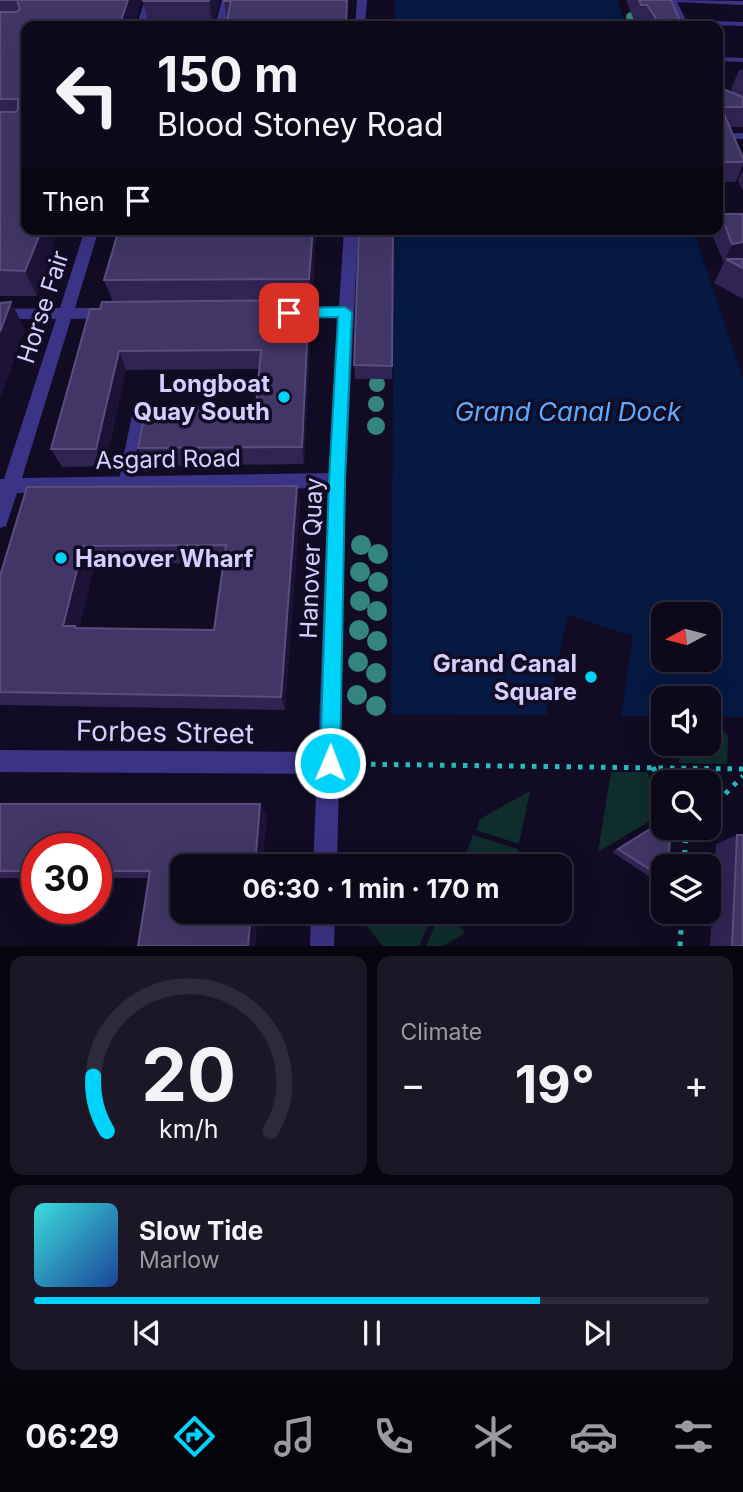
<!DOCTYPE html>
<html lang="en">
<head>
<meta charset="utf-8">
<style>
	body { margin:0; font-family:Inter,sans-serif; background:#1b1727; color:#f1f3f6; height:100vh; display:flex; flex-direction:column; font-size:26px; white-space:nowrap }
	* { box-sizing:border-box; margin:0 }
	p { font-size:23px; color:#9a9aa2 }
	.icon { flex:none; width:38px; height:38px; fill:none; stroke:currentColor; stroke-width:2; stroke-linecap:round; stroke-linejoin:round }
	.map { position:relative; height:946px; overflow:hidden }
	.side { display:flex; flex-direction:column; gap:10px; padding:10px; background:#07050e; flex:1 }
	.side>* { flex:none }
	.hud { position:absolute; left:21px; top:21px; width:702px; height:214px; border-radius:14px; box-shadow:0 7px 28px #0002,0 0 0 2px #2d2a39; background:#0d091a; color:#f1f3f6; overflow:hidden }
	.needle { width:46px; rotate:263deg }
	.buttons { position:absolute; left:651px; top:602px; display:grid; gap:14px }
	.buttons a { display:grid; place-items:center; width:70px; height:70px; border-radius:14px; background:#0d091a; box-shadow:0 7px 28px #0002,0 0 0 2px #2d2a39; font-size:35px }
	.speed { position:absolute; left:21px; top:833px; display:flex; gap:14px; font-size:35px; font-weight:700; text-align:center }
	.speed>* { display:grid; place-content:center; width:91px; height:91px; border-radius:50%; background:#0d091a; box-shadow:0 7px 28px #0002,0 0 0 2px #2d2a39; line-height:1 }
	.speed .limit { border:10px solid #d22; background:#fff; color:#111 }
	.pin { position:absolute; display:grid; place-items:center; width:60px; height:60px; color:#fff; margin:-30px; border-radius:14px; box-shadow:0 4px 10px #0006 }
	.me { position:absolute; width:77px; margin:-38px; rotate:1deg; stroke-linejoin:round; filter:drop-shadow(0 0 5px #0008) }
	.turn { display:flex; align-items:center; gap:24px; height:147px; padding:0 21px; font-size:32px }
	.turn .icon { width:91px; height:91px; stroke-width:2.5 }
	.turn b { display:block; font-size:49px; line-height:60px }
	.then { display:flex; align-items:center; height:66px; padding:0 21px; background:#0003; gap:14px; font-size:26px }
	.big { font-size:52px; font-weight:700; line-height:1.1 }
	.side .widget { flex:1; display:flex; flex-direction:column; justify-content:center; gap:10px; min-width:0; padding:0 24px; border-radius:14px; background:#1b1727 }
	.side .dial { align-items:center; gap:0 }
	.dial svg { height:182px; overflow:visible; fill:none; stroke:#2d2a39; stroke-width:7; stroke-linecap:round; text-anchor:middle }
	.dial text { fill:#f1f3f6; stroke:none }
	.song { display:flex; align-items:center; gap:21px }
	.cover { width:84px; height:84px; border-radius:10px; background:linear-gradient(135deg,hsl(180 70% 55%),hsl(220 70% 35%)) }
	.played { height:7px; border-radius:4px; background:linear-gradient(90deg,#00d3f9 75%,#2d2a39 75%) }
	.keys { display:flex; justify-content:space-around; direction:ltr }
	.heat { display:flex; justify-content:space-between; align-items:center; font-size:38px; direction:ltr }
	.side .tiles { flex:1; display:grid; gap:10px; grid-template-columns:1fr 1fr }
	.widget:last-child { grid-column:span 2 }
	.trip { position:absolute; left:170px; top:854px; width:402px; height:70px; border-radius:14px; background:#0d091a; box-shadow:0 7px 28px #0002,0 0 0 2px #2d2a39; font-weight:700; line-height:70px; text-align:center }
	.dock { display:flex; height:112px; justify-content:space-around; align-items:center; background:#05040a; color:#9a9aa2 }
	.dock .icon { width:49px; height:49px }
	.dock .selected { color:#00d3f9 }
	.dock b { font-size:32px; color:#f1f3f6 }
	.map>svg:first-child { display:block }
	.green { fill:#0f2d2d }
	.water { fill:#061942; fill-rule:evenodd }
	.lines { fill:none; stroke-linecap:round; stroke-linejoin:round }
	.path { stroke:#25bcbb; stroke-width:5; stroke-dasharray:4.5 7; stroke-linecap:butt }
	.service { fill:#3b3385; fill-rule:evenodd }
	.pedestrian { fill:#3b3385; fill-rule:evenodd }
	.minor { fill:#3b3385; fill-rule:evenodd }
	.tree { fill:#34857f }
	.wall { fill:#302452; fill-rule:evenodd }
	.shaded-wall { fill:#1c1337 }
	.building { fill:#413665; stroke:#594e7d; stroke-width:2; fill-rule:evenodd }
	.route { fill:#00d3f9; stroke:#0089a2; stroke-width:2 }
	.poi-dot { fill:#00d3f9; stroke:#110c23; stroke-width:2.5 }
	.labels { text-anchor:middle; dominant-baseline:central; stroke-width:7; stroke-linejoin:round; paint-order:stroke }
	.street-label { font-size:24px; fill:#d6ceff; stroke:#110c23 }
	.poi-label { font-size:24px; font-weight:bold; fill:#d6ceff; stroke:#110c23; text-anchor:end }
	.water-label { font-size:26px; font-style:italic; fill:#5cabff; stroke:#110c23 }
	.near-street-label { font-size:28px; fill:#d6ceff; stroke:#110c23 }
</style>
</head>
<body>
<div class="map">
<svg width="743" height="946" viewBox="0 0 743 946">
	<rect width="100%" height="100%" fill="#110c23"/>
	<path class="green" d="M 709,732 L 725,732 L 728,736 L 727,764 L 679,763 L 681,744 L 709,744 Z
		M 611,772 L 647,772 L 663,806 L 663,813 L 598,852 Z
		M 530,791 L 519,844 L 476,830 L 480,819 Z
		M 473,835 L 518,849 L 515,866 L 468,866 L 462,863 Z
		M 374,912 L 434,912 L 419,946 L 383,946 L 365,924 Z
		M 441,912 L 450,912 L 465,933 L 443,946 L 426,946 Z"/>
	<path class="water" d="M 395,0 L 617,0 L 626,26 L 394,26 Z
		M 394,229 L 693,229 L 743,379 L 743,717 L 709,717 L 709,698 L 663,698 L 663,716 L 621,716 L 633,636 L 568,615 L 546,715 L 391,714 ZM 663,614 L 709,614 L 709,660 L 663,660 Z"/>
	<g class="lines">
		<path class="path" d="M 348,764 L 743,769
			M 653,767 L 663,788
			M 709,810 L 743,776
			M 684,866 L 686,833 L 691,828
			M 680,946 L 682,912"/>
		<path class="service" d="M 668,0 L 743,1 L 743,5 L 677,2 L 686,20 L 743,22 L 743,26 L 689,24 L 690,26 L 682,26 Z
			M 718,57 L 743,58 L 743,62 L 718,61 Z
			M 743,133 L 743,139 L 727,139 L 723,136 L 727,133 Z
			M 139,405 L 145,410 L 130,484 L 128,488 L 120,488 L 118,484 L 133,410 Z"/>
		<path class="pedestrian" d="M 145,0 L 155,0 L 146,26 L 136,26 Z"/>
		<path class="minor" d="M 222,0 L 232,0 L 225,26 L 215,26 Z
			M 357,0 L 367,0 L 365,26 L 355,26 Z
			M 85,229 L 99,229 L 75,308 L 111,308 L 119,313 L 111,318 L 71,319 L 22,478 L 329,473 L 339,317 L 286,318 L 278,313 L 286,308 L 339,307 L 344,229 L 358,229 L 346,480 L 337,866 L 313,866 L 317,774 L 0,772 L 0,750 L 318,752 L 328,488 L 17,493 L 6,526 L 0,528 L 0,479 L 4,479 L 56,319 L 0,319 L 0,309 L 60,308 Z
			M 311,912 L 335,912 L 334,946 L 310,946 Z"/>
	</g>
	<g class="tree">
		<circle cx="631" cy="17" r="5"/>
		<circle cx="377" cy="384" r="8"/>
		<circle cx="376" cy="404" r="8"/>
		<circle cx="376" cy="426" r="9"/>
		<circle cx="361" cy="545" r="10"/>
		<circle cx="378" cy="554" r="10"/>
		<circle cx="360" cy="572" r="10"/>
		<circle cx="378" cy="582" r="10"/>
		<circle cx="360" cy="601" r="10"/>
		<circle cx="377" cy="611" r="10"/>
		<circle cx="359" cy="630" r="10"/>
		<circle cx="377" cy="641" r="10"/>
		<circle cx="358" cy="662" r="10"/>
		<circle cx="376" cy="673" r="10"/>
		<circle cx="357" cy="695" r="10"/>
		<circle cx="376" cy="706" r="10"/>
	</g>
	<path class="wall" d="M 0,0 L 142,0 L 134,26 L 26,26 L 26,229 L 59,229 L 52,249 L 54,253 L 37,296 L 0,296 Z
		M 143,0 L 220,0 L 213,26 L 149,26 Z
		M 347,0 L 227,21 L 224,1 Z
		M 626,0 L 671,0 L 682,26 L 643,26 L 642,25 L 636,25 Z
		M 739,70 L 743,70 L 743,127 L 730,127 L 743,158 L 743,165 L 736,182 L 718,182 L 718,87 L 733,93 L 731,89 Z
		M 743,170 L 743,191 L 738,180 Z
		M 721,214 L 743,214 L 743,299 L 714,283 L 724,263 L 712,234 L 714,229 L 718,229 L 718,221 Z
		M 316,229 L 312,304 L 309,304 L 311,320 L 304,464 L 145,466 L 138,448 L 256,406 L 259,369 L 126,370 L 105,466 L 62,467 L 51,449 L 100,309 L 113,302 L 104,280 Z
		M 354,365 L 392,366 L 392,379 L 355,379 Z
		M 297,486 L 300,505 L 285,710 L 0,705 L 0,576 L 27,487 ZM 224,563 L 214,630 L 79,628 L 95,564 Z
		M 0,804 L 267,815 L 262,866 L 182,866 L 258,912 L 255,946 L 138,946 L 149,878 L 96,878 L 96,849 L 37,849 L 37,878 L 0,878 Z
		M 663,820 L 663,881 L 659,883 L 612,852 Z
		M 737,835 L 743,946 L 710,946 L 716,844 Z"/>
	<path class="shaded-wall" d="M 128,0 L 142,0 L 134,26 L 119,26 Z
		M 209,0 L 220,0 L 213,26 L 209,1 Z
		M 40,229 L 59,229 L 52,249 L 54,253 L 37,296 L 25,271 Z
		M 313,229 L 316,229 L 312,304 L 309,279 Z
		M 743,242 L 743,260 L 726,259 L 723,264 L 732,244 Z
		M 309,300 L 311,320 L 304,464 L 302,447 Z
		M 11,302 L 25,329 L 0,400 L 0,332 Z
		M 119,351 L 126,370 L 105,466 L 96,449 Z
		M 297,486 L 300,505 L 285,710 L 281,697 Z
		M 83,546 L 95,564 L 79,630 L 63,626 Z
		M 260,804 L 267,815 L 262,866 L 255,866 Z
		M 251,912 L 258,912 L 255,946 L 248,946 Z"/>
	<path class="building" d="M 0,0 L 128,0 L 119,26 L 26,26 L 26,229 L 42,229 L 25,271 L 0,270 L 0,112 L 16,112 L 18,109 L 18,99 L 0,99 L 0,12 L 17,12 L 20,9 L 17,0 Z
		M 143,0 L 209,0 L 209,1 L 143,1 Z
		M 224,0 L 347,0 L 346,26 L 226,26 L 231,1 L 224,1 Z
		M 639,0 L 671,0 L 682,26 L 661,26 L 647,5 L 641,5 Z
		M 718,87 L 743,97 L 743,107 L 721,107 L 743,158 L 743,162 L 718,162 Z
		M 721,214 L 743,214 L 743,242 L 732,244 Z
		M 119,229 L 313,229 L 309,279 L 104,280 Z
		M 359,229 L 393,229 L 392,366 L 354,365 Z
		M 726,259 L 743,259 L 743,268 Z
		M 309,300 L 302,447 L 138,448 L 146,407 L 256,406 L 261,350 L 119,351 L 96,449 L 51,449 L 90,309 L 100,309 L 102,302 Z
		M 11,302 L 0,332 L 0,303 Z
		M 297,486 L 281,697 L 0,692 L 0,576 L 27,487 ZM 226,545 L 214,630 L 75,628 L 75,626 L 63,626 L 83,546 Z
		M 0,804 L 260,804 L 255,866 L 182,866 L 182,912 L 251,912 L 248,946 L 138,946 L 150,871 L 96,871 L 96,849 L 37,849 L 37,871 L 0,871 Z
		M 663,821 L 663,828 L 671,828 L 668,866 L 663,866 L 663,878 L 618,849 Z
		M 737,835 L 743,835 L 743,946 L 732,946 Z"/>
	<path class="route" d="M 345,307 L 352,312 L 345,480 L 340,763 L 337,770 L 330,773 L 323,770 L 320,763 L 329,480 L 338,317 L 289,318 L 282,313 L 289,308 Z"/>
	<g class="poi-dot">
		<circle cx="284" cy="397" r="7"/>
		<circle cx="61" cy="558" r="7"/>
		<circle cx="591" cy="677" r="7"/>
	</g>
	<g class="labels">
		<g class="street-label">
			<text transform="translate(43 307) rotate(-72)">Horse Fair</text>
			<text transform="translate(168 459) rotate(-1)">Asgard Road</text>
			<text transform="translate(311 558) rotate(-88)">Hanover Quay</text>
		</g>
		<g class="poi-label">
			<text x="270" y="383">Longboat<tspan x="270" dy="28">Quay South</tspan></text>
			<text x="75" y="558" text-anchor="start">Hanover Wharf</text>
			<text x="577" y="663">Grand Canal<tspan x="577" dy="28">Square</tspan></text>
		</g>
		<g class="water-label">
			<text x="568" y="411">Grand Canal Dock</text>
		</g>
		<g class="near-street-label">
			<text transform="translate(165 732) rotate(1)">Forbes Street</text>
		</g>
	</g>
</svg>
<div class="buttons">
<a><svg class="needle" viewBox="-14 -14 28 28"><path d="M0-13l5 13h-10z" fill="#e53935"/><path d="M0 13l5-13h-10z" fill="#9a9aa2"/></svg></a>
<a><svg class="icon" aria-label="sound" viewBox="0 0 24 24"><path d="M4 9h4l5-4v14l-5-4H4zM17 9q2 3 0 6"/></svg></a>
<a><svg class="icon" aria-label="search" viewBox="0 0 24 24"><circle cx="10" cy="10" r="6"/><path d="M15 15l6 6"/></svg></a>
<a><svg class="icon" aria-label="layers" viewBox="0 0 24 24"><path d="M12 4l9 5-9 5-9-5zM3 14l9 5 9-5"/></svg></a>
</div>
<div class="speed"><div class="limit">30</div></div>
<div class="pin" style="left:289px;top:313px;background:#d93025"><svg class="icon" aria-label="arrive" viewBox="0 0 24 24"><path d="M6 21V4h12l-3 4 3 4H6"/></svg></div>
<svg class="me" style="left:330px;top:763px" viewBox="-20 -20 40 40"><circle r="17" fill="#00d3f9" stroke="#fff" stroke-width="3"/><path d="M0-11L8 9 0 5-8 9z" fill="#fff"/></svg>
<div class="trip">06:30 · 1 min · 170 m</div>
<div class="hud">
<div class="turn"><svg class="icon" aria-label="left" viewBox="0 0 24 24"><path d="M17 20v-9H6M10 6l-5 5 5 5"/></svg><div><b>150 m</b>Blood Stoney Road</div></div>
<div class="then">Then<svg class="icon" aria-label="arrive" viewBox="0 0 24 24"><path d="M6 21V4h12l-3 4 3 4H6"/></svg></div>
</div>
</div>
<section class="side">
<div class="tiles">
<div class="widget dial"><svg viewBox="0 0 100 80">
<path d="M14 69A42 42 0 1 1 86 69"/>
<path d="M14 69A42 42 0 0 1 8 45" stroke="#00d3f9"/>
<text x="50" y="56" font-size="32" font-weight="700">20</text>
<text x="50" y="72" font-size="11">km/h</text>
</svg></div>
<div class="widget"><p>Climate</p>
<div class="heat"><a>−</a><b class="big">19°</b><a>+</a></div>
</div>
<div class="widget">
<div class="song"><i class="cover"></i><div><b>Slow Tide</b><p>Marlow</p></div></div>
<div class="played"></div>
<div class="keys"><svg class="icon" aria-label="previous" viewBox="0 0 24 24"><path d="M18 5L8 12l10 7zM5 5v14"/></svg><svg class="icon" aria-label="pause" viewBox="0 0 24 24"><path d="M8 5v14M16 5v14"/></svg><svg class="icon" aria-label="next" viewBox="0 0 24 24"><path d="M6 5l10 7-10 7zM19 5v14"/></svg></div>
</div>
</div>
</section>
<nav class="dock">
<b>06:29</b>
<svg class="icon selected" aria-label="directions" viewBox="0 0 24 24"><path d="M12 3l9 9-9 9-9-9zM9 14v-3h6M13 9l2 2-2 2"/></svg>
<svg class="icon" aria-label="music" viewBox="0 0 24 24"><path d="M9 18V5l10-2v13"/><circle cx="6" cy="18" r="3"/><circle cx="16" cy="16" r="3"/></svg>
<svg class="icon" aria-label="phone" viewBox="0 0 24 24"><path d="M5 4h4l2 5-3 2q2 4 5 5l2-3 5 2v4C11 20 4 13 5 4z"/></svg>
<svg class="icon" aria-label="climate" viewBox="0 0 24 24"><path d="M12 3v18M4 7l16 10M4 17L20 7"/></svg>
<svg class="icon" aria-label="car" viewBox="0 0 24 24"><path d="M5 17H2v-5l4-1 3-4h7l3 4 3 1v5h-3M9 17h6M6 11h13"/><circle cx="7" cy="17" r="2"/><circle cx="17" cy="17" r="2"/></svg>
<svg class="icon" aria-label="filters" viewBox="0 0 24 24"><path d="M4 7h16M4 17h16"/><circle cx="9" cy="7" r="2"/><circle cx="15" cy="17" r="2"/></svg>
</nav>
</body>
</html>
